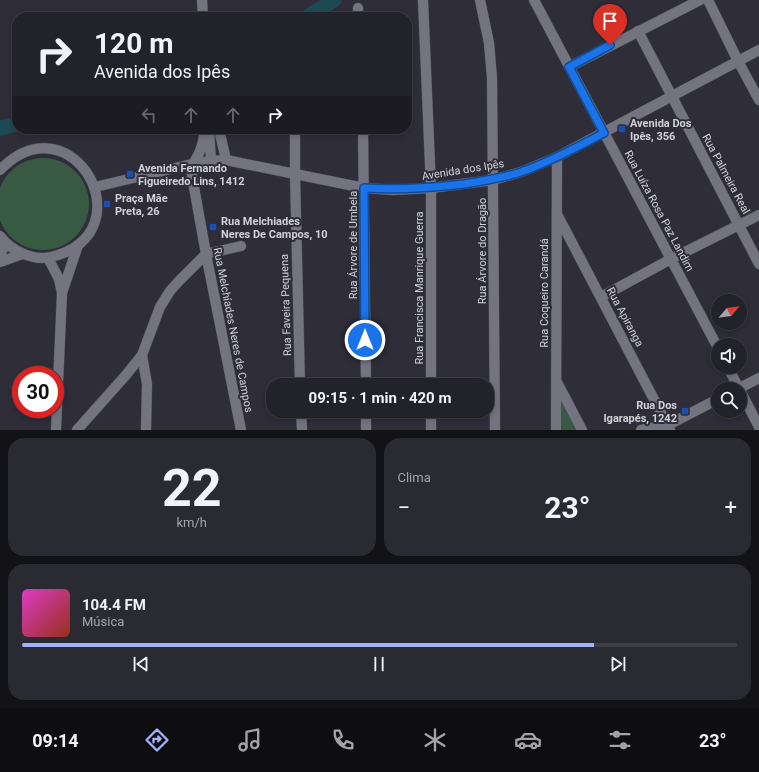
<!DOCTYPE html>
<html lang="pt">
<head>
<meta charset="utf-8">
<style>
	body { margin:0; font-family:Roboto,sans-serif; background:#2a2a32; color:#f1f3f6; height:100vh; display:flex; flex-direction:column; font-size:15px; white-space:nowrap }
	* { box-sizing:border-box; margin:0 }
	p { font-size:13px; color:#a2a4a8 }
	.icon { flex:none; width:22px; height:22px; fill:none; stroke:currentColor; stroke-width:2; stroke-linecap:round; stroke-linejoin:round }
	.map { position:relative; height:430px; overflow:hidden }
	.sheet { display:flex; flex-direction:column; gap:8px; padding:8px; background:#131317; flex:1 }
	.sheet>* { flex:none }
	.guide { position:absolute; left:12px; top:12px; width:400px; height:122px; border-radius:16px; box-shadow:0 2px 6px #0003,0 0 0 1px #3f3f47; background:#22222a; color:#f1f3f6; overflow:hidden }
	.needle { width:26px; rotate:61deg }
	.controls { position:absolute; left:711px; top:294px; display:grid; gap:8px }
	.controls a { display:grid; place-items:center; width:36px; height:36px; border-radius:50%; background:#22222a; box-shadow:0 2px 6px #0003,0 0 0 1px #3f3f47; font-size:20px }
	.speed { position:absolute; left:12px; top:366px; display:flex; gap:8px; font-size:20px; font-weight:700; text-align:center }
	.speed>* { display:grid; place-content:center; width:52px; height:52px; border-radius:50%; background:#22222a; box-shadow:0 2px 6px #0003,0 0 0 1px #3f3f47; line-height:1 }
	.speed .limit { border:6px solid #d22; background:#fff; color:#111 }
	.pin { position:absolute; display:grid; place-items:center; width:34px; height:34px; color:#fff; margin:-41px -17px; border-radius:50% 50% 50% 0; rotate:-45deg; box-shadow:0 0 4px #0007 }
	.pin .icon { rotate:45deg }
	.me { position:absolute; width:44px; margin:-22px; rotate:0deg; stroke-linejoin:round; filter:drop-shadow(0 0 3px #0008) }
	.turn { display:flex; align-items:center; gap:14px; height:84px; padding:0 16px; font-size:18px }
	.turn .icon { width:52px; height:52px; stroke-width:2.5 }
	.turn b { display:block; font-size:28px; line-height:34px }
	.lanes { display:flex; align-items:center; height:38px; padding:0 16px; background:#0003; justify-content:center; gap:20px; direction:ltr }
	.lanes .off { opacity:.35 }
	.big { font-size:30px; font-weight:700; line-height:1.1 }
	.sheet .tile { flex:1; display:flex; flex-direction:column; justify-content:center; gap:6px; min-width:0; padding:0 14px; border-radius:16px; background:#2a2a32 }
	.sheet .dial { align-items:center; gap:0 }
	.dial b { font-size:52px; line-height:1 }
	.song { display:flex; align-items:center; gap:12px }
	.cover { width:48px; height:48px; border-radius:6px; background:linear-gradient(135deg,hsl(310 70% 55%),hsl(10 70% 35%)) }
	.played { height:4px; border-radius:2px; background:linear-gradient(90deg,#a2b2fd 80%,#3f3f47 80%) }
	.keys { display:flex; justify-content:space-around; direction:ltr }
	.heat { display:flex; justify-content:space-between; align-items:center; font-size:22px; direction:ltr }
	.sheet .tiles { flex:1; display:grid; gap:8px; grid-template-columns:1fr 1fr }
	.tile:last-child { grid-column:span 2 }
	.trip { position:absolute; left:266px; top:378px; width:228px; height:40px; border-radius:16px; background:#22222a; box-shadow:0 2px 6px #0003,0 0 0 1px #3f3f47; font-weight:700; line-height:40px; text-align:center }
	.tabs { display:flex; height:64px; justify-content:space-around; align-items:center; background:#0e0e11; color:#a2a4a8 }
	.tabs .icon { width:28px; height:28px }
	.tabs .active { color:#a2b2fd }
	.tabs b { font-size:18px; color:#f1f3f6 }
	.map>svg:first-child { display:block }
	.green { fill:#385a43 }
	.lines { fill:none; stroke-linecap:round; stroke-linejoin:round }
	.river { stroke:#1d4a54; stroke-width:15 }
	.minor-casing { stroke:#4a4a53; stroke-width:11 }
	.tertiary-casing { stroke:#4a4a53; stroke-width:11 }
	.minor { stroke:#747480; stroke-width:10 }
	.tertiary { stroke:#747480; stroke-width:10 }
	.route-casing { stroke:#114b97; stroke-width:10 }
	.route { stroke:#1a73e8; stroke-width:7 }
	.transit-dot { fill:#1a4fb4; stroke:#2e2d38; stroke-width:1.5 }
	.labels { text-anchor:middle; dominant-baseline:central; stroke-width:4; stroke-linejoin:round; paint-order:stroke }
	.poi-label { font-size:11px; font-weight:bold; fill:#d1d1d8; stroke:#2e2d38; text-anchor:start }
	.street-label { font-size:11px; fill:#d1d1d8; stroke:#2e2d38 }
</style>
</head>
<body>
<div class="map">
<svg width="759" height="430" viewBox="0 0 759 430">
	<rect width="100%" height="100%" fill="#2e2d38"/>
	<path class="green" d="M-3 204a46 46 0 1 1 92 0a46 46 0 1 1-92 0Z
		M 556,373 L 585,430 L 556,430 Z"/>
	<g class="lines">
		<path class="river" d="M 307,17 L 334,0
			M 0,128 L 17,124"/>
		<defs>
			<path id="minor" d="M 423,0 L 431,188 L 431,385
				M 480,0 L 489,43 L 492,78 L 495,430
				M 534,0 L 718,348
				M 708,0 L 738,61
				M 358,8 L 358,17
				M 638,31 L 759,264
				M 569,67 L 700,0
				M 295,129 L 295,174 L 300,385
				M 363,129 L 366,385
				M 558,216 L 670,430
				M 48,258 L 59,279 L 62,293
				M 601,297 L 671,259 L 759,215
				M 142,355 L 147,384 L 146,430
				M 728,367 L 739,389
				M 557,382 L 582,430
				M 738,389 L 759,378
				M 740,390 L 759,427
				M 301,411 L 302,430
				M 366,411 L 366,430
				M 431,411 L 431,430
				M 56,430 L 62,293 L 78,245
				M 77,430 L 126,375 L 142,355 L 160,307 L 170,291 L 179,281 L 206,254 L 241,246
				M 556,430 L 557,157
				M 641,430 L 668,425 L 718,399"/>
			<path id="tertiary" d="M 202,0 L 203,17
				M 738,61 L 759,100
				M 205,129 C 204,137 203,144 200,151 C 195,163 192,161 192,176 L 206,254 L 241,430
				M 209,129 L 211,161
				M 219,129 L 226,160
				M 0,170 C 72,96 149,233 51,257 C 33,261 11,251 0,236
				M 95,187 L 192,164 L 211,161 L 226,160 L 364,188 L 393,190 L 431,188 L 493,180 L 521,172 L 557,157 L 759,50
				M 0,255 L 6,243
				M 0,262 L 22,254"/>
		</defs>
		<use href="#minor" class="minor-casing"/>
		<use href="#tertiary" class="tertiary-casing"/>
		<use href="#minor" class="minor"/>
		<use href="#tertiary" class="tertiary"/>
	</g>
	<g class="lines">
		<defs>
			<path id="route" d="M 365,340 L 364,188 C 398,190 430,188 464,184 C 484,181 503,178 521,172 C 550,162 577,147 604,133 L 569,67 L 610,45"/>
		</defs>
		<use href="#route" class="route-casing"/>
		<use href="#route" class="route"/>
	</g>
	<g class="transit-dot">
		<rect x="618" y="125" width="8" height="8" rx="2"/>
		<rect x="126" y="170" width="8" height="8" rx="2"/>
		<rect x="103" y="200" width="8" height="8" rx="2"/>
		<rect x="209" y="223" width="8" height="8" rx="2"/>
		<rect x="681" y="407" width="8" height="8" rx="2"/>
	</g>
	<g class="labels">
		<g class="poi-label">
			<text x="630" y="123">Avenida Dos<tspan x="630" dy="13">Ipês, 356</tspan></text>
			<text x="138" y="168">Avenida Fernando<tspan x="138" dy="13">Figueiredo Lins, 1412</tspan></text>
			<text x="115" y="198">Praça Mãe<tspan x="115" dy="13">Preta, 26</tspan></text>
			<text x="221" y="221">Rua Melchiades<tspan x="221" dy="13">Neres De Campos, 10</tspan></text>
			<text x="677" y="405" text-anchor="end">Rua Dos<tspan x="677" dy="13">Igarapés, 1242</tspan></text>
		</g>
		<g class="street-label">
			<text transform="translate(463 170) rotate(-9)">Avenida dos Ipês</text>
			<text transform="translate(726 174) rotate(62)">Rua Palmeira Real</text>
			<text transform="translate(659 211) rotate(62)">Rua Luíza Rosa Paz Landim</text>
			<text transform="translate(353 245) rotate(-90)">Rua Árvore de Umbela</text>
			<text transform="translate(482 251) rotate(-90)">Rua Árvore do Dragão</text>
			<text transform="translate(419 288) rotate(-90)">Rua Francisca Manrique Guerra</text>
			<text transform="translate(544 293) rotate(-90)">Rua Coqueiro Carandá</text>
			<text transform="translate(286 305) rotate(-92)">Rua Faveira Pequena</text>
			<text transform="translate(625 317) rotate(62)">Rua Apiranga</text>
			<text transform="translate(233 330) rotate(79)">Rua Melchíades Neres de Campos</text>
		</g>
	</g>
</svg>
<div class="controls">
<a><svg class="needle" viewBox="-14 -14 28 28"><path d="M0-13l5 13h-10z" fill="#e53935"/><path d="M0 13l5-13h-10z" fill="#a2a4a8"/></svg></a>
<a><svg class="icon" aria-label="sound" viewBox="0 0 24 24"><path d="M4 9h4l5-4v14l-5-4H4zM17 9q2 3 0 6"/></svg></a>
<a><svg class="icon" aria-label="search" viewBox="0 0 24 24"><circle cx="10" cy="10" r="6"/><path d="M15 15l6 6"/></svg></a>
</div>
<div class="speed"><div class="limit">30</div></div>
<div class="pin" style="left:610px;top:45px;background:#d93025"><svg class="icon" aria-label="arrive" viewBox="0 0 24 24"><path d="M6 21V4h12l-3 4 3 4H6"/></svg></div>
<svg class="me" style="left:365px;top:340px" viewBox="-20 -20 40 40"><circle r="17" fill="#1a73e8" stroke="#fff" stroke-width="3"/><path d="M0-11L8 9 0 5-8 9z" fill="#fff"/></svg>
<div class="trip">09:15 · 1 min · 420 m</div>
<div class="guide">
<div class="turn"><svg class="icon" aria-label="right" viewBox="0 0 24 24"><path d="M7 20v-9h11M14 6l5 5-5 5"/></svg><div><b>120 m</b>Avenida dos Ipês</div></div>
<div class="lanes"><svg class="icon off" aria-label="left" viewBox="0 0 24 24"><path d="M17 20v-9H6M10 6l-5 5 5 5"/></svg><svg class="icon off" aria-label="ahead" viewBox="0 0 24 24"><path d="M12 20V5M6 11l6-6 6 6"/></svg><svg class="icon off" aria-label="ahead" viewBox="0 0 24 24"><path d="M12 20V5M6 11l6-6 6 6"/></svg><svg class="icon" aria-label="right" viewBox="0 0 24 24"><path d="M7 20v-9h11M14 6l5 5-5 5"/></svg></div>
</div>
</div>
<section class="sheet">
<div class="tiles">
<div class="tile dial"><b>22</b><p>km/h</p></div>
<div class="tile"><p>Clima</p>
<div class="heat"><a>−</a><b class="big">23°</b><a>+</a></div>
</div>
<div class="tile">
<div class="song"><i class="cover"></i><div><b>104.4 FM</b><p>Música</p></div></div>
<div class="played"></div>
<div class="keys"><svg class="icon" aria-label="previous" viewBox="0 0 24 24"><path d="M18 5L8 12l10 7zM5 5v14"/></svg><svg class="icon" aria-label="pause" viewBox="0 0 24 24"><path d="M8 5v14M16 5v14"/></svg><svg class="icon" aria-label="next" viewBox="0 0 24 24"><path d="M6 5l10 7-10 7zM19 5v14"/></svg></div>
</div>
</div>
</section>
<nav class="tabs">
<b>09:14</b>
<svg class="icon active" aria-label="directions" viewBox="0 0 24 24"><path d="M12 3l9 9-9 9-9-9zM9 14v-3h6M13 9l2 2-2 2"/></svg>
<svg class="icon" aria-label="music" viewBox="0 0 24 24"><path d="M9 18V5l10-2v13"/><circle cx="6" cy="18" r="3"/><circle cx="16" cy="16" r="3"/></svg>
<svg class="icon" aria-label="phone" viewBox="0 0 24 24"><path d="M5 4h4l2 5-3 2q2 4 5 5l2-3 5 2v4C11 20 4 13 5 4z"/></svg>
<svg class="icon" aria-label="climate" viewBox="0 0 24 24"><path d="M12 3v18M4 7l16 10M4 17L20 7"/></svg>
<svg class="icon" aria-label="car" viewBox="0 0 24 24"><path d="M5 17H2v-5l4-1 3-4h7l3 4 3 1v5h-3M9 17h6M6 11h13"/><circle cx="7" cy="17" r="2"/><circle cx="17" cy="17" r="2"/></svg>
<svg class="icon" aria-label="filters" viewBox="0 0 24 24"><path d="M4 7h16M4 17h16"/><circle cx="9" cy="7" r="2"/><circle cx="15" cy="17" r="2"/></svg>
<b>23°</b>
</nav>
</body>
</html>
